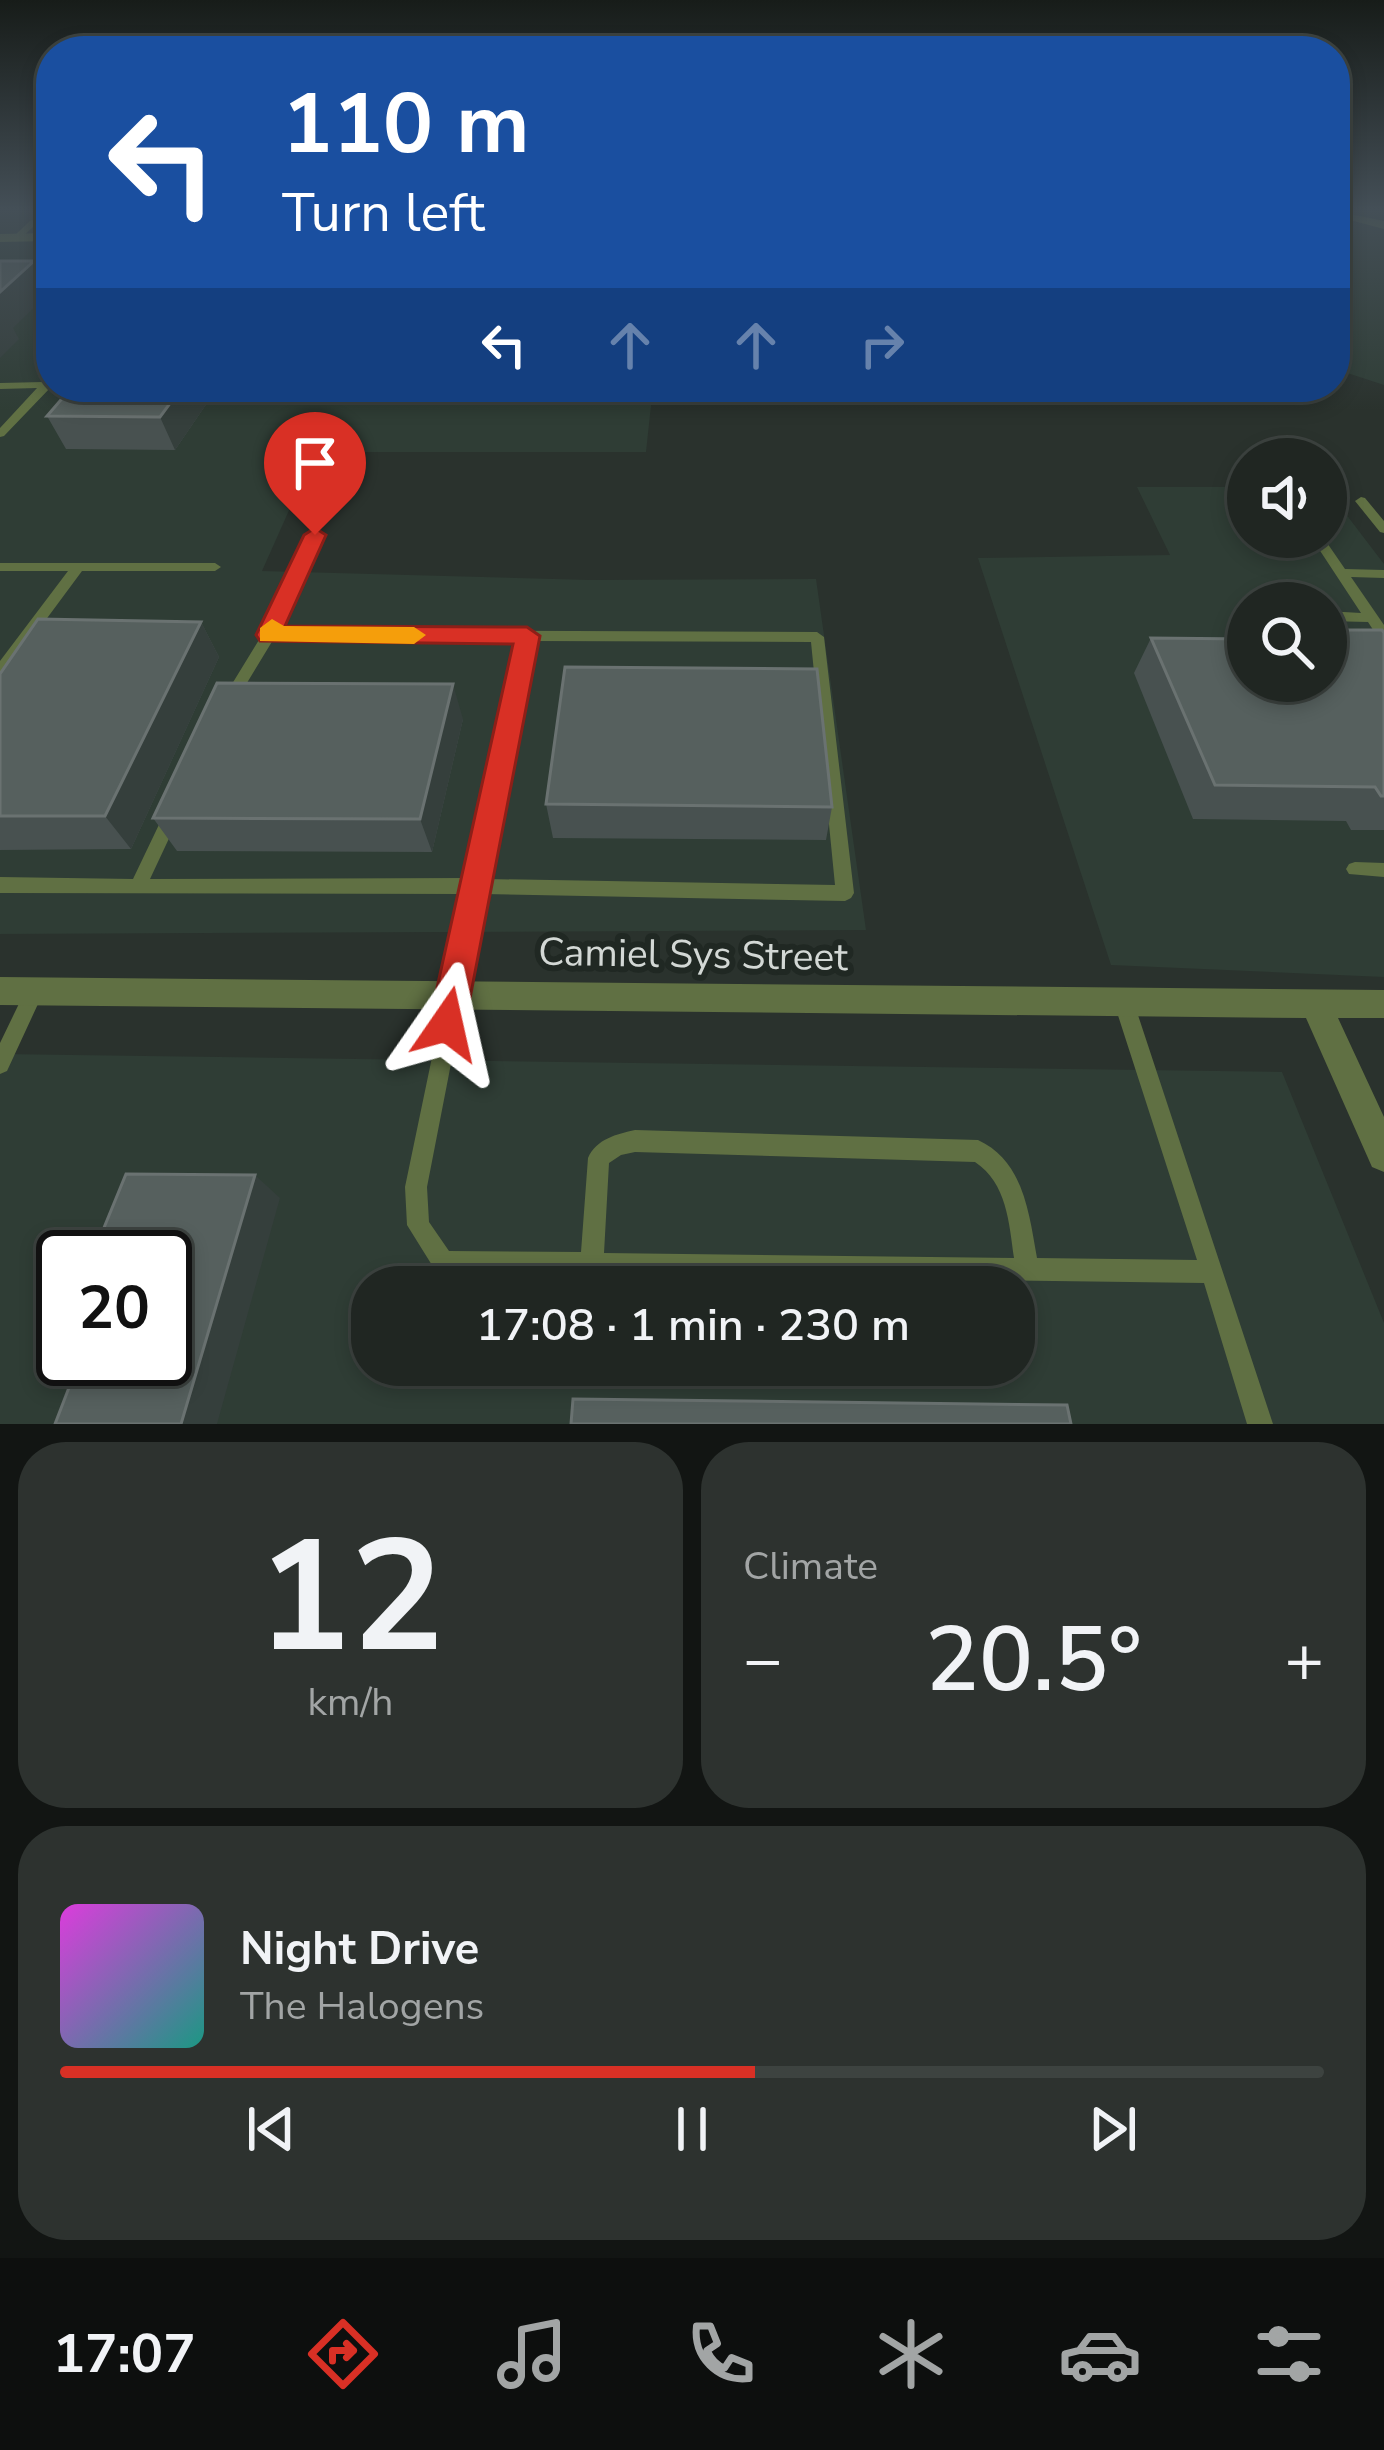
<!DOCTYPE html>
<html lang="en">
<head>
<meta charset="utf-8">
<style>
	body { margin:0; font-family:"Nunito Sans",sans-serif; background:#2d322f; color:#f1f3f6; height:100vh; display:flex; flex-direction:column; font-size:45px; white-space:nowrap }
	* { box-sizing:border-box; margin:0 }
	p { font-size:39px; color:#a2a5a5 }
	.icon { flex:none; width:66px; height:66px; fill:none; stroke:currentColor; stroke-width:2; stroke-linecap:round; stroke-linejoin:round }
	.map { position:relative; height:1424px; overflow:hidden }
	.sheet { display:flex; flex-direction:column; gap:18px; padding:18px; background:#121513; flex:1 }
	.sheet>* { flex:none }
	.guide { position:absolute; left:36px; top:36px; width:1314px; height:366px; border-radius:48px; box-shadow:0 6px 18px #0003,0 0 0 3px #3d4340; background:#1a4fa0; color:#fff; overflow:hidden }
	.fabs { position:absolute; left:1227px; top:438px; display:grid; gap:24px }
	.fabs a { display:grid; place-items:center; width:120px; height:120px; border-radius:50%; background:#202622; box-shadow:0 6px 18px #0003,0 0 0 3px #3d4340; font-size:60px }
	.speed { position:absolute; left:36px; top:1230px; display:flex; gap:24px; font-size:60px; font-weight:700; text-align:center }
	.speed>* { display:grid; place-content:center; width:156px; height:156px; border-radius:50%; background:#202622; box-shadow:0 6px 18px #0003,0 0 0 3px #3d4340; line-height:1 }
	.speed .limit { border:6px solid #111; border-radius:18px; background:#fff; color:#111 }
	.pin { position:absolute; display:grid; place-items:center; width:102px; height:102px; color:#fff; margin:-123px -51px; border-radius:50% 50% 50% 0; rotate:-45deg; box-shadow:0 0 12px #0007 }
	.pin .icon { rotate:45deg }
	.me { position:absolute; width:132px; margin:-66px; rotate:11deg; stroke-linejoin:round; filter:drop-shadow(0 0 9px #0008) }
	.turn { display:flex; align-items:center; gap:42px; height:252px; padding:0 48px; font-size:54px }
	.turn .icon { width:156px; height:156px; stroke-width:2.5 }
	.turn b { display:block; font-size:84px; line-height:102px }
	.lanes { display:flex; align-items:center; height:114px; padding:0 48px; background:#0003; justify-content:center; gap:60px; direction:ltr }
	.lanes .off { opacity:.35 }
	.big { font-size:90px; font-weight:600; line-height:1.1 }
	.sheet .card { flex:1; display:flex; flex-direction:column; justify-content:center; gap:18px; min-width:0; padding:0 42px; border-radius:48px; background:#2d322f }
	.sheet .dial { align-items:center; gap:0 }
	.dial b { font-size:156px; line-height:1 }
	.song { display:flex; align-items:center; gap:36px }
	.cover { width:144px; height:144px; border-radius:18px; background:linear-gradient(135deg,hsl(300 70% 55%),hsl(170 70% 35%)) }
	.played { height:12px; border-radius:6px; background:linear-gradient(90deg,#d93025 55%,#3d4340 55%) }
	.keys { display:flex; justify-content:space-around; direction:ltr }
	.heat { display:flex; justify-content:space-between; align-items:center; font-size:66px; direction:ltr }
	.sheet .tiles { flex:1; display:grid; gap:18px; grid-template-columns:1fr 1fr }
	.card:last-child { grid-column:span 2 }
	.trip { position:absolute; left:351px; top:1266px; width:684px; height:120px; border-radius:48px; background:#202622; box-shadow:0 6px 18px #0003,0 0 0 3px #3d4340; font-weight:600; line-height:120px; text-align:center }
	.tabs { display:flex; height:192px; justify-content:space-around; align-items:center; background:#0d0f0e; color:#a2a5a5 }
	.tabs .icon { width:84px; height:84px }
	.tabs .on { color:#d93025 }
	.tabs b { font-size:54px; color:#f1f3f6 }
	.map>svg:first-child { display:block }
	.built { fill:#2f3d35; fill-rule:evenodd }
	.water { fill:#29809f; stroke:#5c9aaf; stroke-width:3 }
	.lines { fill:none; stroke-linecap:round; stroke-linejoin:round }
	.service { fill:#607043; fill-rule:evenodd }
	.minor { fill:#607043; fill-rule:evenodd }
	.wall { fill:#485150 }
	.shaded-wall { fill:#353f3c }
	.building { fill:#56605e; stroke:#6a7271; stroke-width:3 }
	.route { fill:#d93025; stroke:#8d1f18; stroke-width:3 }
	.slow { fill:#f59e0b }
	.labels { text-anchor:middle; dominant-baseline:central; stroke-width:12; stroke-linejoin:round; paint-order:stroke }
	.near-street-label { font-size:39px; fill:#d3d8d5; stroke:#202823 }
</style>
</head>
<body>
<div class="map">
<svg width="1384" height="1424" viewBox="0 0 1384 1424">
	<rect width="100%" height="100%" fill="#2a322d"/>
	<path class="built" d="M 0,211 L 51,211 L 51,387 L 653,387 L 646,452 L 315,452 L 262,571 L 590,580 L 816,579 L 866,930 L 0,934 Z
		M 1335,211 L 1384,211 L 1384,385 L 1335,369 Z
		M 1137,487 L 1248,487 L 1248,537 L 1326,537 L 1326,488 L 1384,564 L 1384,977 L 1111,965 L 978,558 L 1170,555 ZM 1248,603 L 1326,603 L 1326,681 L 1248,681 Z
		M 0,1054 L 1282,1072 L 1384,1323 L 1384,1424 L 0,1424 ZM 63,1257 L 165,1257 L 165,1359 L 63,1359 ZM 372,1287 L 1014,1287 L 1014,1365 L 372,1365 Z"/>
	<path class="water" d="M 771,387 L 1298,387 L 1303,397 L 1282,403 L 818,403 L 790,398 Z"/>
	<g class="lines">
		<path class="service" d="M 51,219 L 51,223 L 36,224 L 19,240 L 12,238 L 31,220 Z
			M 51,377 L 51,387 L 4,436 L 0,437 L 0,428 L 37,388 L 0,389 L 0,383 L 43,382 Z
			M 1361,497 L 1365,498 L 1384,521 L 1384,533 L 1380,532 L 1355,501 Z
			M 1235,503 L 1248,503 L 1248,511 L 1231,510 L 1231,504 Z
			M 315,531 L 321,535 L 278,630 L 817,632 L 824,637 L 854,893 L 851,898 L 845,901 L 484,894 L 427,1187 L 429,1222 L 449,1251 L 581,1252 L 588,1158 C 596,1139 617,1134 635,1130 L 978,1140 C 1024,1161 1029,1214 1037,1258 L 1197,1260 L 1114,1003 L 1117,997 L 1124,994 L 1131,997 L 1134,1003 L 1273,1424 L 1247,1424 L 1204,1283 L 443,1273 L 435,1270 L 407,1225 L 405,1187 L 466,894 L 0,893 L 0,877 L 133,879 L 166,810 L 172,808 L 178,810 L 180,815 L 150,879 L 469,878 L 519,641 L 273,640 L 236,701 L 231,702 L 224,697 L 262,635 L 309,535 ZM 533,641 L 811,642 L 835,885 L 487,879 ZM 635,1152 L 975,1162 C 1007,1183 1009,1223 1014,1258 L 604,1253 L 609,1163 L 621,1155 Z
			M 1311,537 L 1323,537 L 1345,569 L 1384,570 L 1384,578 L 1351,577 L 1384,625 L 1384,641 L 1379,639 L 1368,622 L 1326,621 L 1326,611 L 1361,613 Z
			M 0,563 L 215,563 L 221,567 L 215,571 L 82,571 L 5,675 L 0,676 L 0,661 L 68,571 L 0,571 Z
			M 1355,862 L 1384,863 L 1384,877 L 1349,874 L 1346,869 L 1349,864 Z
			M 35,982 L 42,985 L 44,991 L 7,1071 L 0,1074 L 0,1043 L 28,985 Z"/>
		<path class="minor" d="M 1335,211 L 1384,221 L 1384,229 L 1335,216 Z
			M 51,233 L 51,241 L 0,242 L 0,234 Z
			M 0,977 L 1384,990 L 1384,1018 L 1338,1018 L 1384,1117 L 1384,1172 L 1372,1167 L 1306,1018 L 0,1005 Z"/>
	</g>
	<path class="wall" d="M 218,387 L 175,450 L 66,449 L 47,416 Z
		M 201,622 L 219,657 L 131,849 L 0,850 L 0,674 Z
		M 1384,633 L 1384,830 L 1351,830 L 1346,821 L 1193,819 L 1134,673 L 1151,638 L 1248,681 Z
		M 463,719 L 432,852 L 177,851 L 153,818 Z
		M 546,804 L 832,807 L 826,840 L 553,838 Z"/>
	<path class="shaded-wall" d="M 34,261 L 50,292 L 13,328 L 19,339 L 0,358 L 0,292 Z
		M 182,387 L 218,387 L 175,450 L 160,417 Z
		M 201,622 L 219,657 L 131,849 L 105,816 Z
		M 453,684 L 463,719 L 432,852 L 420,819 Z
		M 255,1175 L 280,1198 L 217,1424 L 181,1424 Z"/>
	<path class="building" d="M 0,261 L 34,261 L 0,292 Z
		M 72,387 L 182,387 L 160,417 L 47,416 Z
		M 38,619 L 201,622 L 105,816 L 0,816 L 0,674 Z
		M 1326,630 L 1382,630 L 1384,633 L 1384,796 L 1381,796 L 1375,787 L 1215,785 L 1151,638 L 1248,639 L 1248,681 L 1326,681 Z
		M 565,667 L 817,669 L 832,807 L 546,804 Z
		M 217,683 L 453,684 L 420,819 L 153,818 Z
		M 126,1174 L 255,1175 L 181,1424 L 55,1424 L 80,1359 L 165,1359 L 165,1257 L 92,1257 Z
		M 573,1399 L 1067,1405 L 1071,1424 L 571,1424 Z"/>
	<linearGradient id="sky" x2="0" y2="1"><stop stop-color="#171c19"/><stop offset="0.51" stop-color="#444f57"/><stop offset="1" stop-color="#444f57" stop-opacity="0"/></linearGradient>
	<rect width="1384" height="410" fill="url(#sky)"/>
	<path class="route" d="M 315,528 L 326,535 L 285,626 L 527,627 L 540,636 L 465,1024 L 459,1036 L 447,1041 L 435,1036 L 429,1024 L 513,644 L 260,641 L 256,635 L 304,535 Z"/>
	<path class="slow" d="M 272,619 L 284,626 L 414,627 L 426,635 L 414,644 L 260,641 L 260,628 Z"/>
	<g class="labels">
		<g class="near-street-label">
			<text transform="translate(693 955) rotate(1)">Camiel Sys Street</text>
		</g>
	</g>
</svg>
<div class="fabs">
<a><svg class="icon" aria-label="sound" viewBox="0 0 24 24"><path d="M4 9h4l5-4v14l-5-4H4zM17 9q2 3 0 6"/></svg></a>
<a><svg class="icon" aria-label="search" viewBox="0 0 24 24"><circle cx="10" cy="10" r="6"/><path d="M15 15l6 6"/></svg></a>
</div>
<div class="speed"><div class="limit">20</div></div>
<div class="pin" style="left:315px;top:535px;background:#d93025"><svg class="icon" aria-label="arrive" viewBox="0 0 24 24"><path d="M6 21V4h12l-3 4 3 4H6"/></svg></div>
<svg class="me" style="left:447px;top:1024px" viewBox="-20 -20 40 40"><path d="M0-17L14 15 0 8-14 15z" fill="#d93025" stroke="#fff" stroke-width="4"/></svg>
<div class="trip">17:08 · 1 min · 230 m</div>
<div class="guide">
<div class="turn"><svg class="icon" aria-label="left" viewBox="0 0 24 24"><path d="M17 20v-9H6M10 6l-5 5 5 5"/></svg><div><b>110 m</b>Turn left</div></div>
<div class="lanes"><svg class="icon" aria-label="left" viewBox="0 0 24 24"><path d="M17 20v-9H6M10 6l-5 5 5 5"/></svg><svg class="icon off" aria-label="ahead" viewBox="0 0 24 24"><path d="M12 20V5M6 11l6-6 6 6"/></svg><svg class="icon off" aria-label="ahead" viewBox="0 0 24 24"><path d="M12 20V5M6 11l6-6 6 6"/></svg><svg class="icon off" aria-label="right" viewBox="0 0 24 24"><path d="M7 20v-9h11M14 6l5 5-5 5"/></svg></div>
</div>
</div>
<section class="sheet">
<div class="tiles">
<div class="card dial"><b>12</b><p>km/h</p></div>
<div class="card"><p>Climate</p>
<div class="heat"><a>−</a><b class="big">20.5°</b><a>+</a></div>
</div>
<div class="card">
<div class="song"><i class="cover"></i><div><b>Night Drive</b><p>The Halogens</p></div></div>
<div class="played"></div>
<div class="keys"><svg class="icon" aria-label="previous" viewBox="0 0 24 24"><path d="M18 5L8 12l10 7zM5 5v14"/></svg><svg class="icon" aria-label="pause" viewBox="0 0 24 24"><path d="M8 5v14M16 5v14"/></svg><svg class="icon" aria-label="next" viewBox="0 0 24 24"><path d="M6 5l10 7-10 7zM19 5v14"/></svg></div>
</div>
</div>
</section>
<nav class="tabs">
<b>17:07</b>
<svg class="icon on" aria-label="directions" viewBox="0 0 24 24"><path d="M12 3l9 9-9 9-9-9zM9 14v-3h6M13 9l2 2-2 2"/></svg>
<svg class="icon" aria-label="music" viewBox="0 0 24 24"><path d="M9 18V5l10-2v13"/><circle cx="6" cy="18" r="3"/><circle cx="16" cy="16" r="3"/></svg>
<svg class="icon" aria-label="phone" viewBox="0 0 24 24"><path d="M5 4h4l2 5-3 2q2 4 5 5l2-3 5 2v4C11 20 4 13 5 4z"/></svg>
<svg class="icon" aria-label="climate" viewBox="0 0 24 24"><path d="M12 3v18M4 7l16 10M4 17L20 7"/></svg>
<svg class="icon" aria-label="car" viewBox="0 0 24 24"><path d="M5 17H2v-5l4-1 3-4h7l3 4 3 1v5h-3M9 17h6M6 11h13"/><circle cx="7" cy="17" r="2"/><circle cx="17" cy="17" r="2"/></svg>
<svg class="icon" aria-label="filters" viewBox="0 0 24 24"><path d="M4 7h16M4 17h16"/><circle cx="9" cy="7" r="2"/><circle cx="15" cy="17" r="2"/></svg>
</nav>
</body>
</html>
